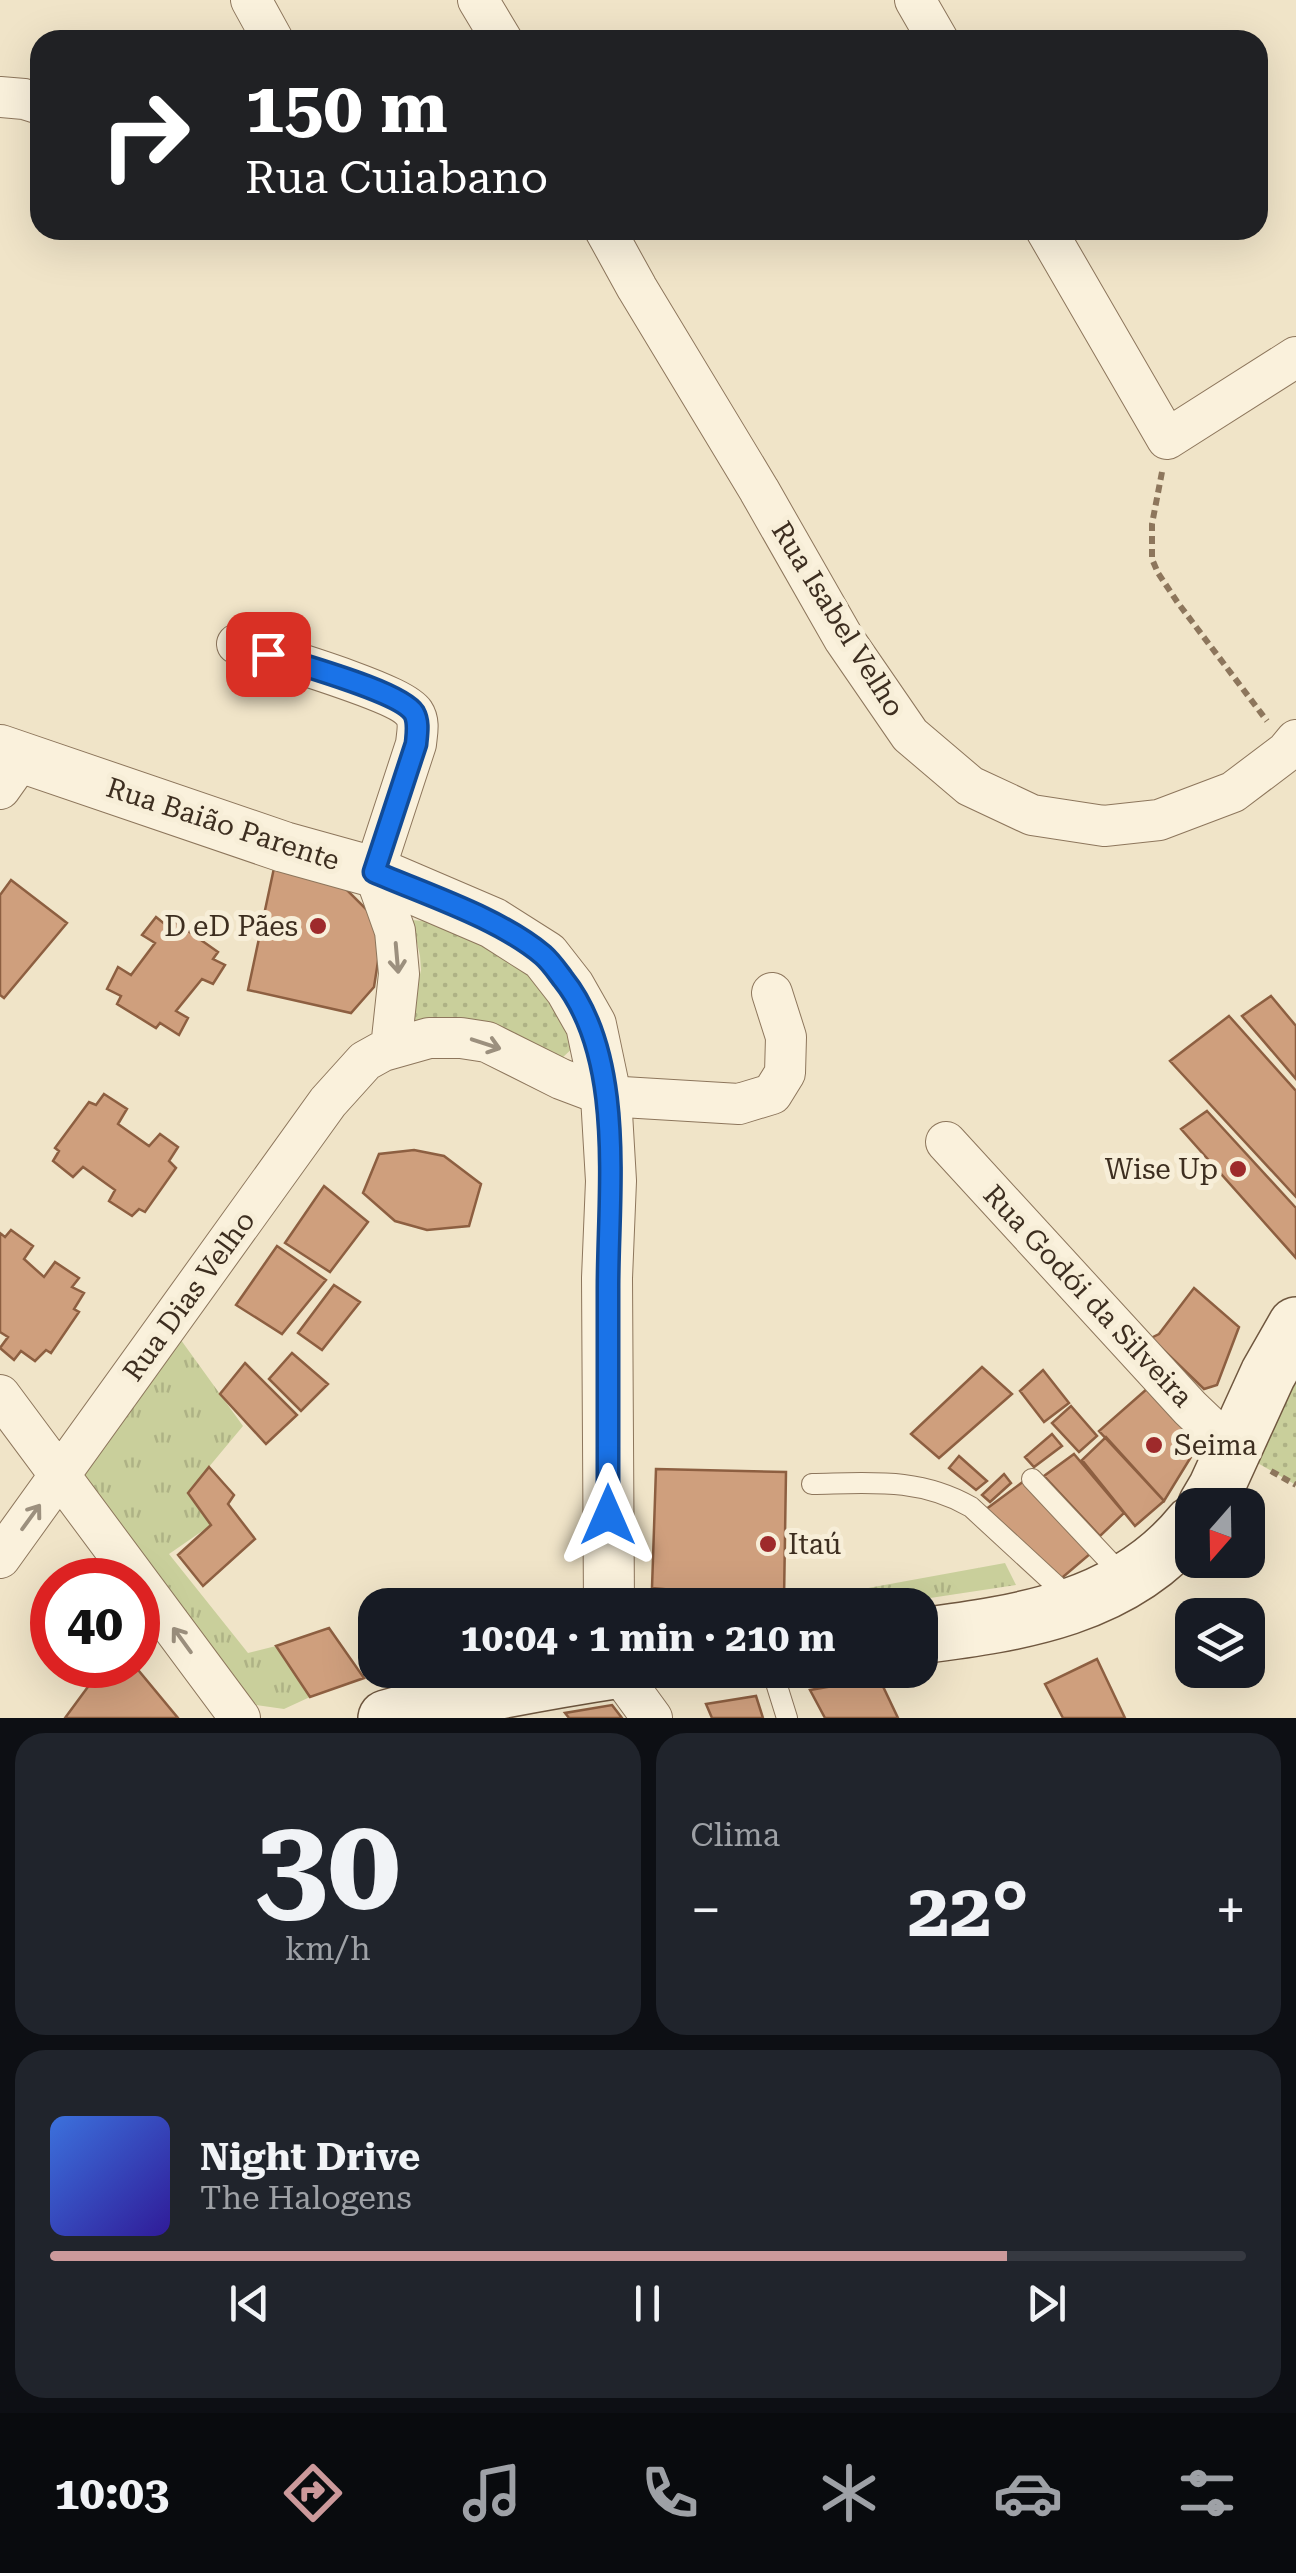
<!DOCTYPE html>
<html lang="pt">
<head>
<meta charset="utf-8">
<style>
	body { margin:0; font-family:"Roboto Serif",serif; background:#20242c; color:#f1f3f6; height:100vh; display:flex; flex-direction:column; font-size:38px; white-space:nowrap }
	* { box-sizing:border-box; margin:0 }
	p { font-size:32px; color:#9ea1a6 }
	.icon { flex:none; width:55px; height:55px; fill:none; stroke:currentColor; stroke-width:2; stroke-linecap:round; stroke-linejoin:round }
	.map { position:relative; height:1718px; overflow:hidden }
	.sheet { display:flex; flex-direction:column; gap:15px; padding:15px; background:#0d0f14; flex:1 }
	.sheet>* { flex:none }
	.banner { position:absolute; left:30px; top:30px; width:1238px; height:210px; border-radius:30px; box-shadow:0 10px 40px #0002; background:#202124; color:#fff; overflow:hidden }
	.needle { width:65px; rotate:200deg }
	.tools { position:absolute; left:1175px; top:1488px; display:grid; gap:20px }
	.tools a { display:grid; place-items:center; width:90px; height:90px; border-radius:20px; background:#171b24; box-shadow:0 10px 40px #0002; font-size:50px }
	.speed { position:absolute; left:30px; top:1558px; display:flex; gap:20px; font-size:50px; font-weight:700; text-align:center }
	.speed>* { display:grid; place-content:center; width:130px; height:130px; border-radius:50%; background:#171b24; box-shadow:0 10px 40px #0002; line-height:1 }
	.speed .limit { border:15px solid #d22; background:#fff; color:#111 }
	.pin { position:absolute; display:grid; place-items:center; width:85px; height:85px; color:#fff; margin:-42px; border-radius:20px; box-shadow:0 5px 15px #0006 }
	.me { position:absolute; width:110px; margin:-55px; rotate:0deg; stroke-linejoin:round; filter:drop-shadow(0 0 8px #0008) }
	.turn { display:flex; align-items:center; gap:35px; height:210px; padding:0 50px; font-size:45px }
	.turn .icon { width:130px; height:130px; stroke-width:2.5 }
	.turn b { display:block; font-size:70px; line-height:85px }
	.big { font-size:75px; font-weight:700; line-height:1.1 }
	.sheet .card { flex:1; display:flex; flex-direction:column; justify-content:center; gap:15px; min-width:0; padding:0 35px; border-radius:30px; background:#20242c }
	.sheet .dial { align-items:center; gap:0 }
	.dial b { font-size:130px; line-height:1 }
	.song { display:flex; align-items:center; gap:30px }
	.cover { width:120px; height:120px; border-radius:15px; background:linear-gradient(135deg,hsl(220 70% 55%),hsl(250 70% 35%)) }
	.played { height:10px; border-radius:5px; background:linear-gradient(90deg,#cc999b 80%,#363941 80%) }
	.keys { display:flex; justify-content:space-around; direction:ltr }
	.heat { display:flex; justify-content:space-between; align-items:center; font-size:55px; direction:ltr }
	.sheet .tiles { flex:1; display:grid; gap:15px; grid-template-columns:1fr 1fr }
	.card:last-child { grid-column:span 2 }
	.trip { position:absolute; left:358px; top:1588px; width:580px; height:100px; border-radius:30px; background:#171b24; box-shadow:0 10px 40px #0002; font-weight:700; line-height:100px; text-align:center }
	.tab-bar { display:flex; height:160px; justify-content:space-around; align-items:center; background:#090b0e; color:#9ea1a6 }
	.tab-bar .icon { width:70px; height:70px }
	.tab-bar .selected { color:#cc999b }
	.tab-bar b { font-size:45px; color:#f1f3f6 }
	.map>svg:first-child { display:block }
	.grass { fill:url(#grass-tufts) }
	.park { fill:url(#park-dots) }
	.building { fill:#cf9f7d; stroke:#8d5f41; stroke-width:2.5 }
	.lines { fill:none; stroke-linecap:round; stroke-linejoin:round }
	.service-casing { stroke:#8d765c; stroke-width:22 }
	.minor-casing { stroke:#8d765c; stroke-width:42 }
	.tertiary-casing { stroke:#8d765c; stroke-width:52 }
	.secondary-casing { stroke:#6f573f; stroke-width:58 }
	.path { stroke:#8d765c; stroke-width:6; stroke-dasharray:8 5; stroke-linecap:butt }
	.service { stroke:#faf1dc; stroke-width:20 }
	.minor { stroke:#faf1dc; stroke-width:40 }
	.tertiary { stroke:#faf1dc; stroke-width:50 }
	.secondary { stroke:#faf1dc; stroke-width:55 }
	.oneway { stroke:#9c907e }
	.route-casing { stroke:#114b97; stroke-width:25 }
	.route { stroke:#1a73e8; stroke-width:18 }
	.poi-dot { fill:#9e2a2b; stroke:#f7eed8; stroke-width:4 }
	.labels { text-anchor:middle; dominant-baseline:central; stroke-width:10; stroke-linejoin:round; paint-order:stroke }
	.street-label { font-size:28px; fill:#3d2e20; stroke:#f7eed8 }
	.poi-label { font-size:28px; fill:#3d2e20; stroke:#f7eed8; text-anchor:end }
</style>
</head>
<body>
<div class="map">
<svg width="1296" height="1718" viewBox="0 0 1296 1718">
	<defs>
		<pattern id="grass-tufts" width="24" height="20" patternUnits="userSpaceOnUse" patternTransform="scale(2.5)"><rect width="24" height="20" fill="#c9cf9b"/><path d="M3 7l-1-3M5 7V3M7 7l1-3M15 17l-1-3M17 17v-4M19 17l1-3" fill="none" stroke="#aeb285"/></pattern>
		<pattern id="park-dots" width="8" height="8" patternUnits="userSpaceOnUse" patternTransform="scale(2.5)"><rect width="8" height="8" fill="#c9cf9b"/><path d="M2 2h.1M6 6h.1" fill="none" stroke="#aeb285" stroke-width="1.8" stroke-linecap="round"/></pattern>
	</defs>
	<rect width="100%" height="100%" fill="#f0e4c8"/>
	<path class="grass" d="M 173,1329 L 243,1426 L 188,1492 L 211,1525 L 169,1554 L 248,1653 L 276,1646 L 310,1697 L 284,1709 L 256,1705 L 74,1465 Z
		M 1005,1563 L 1016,1585 L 884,1605 L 799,1605 L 797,1601 Z"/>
	<path class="park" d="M 412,920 L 445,923 L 547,984 L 576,1045 L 561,1059 C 513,1029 476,1031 422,1025 L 410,1018 L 421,970 L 420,956 Z
		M 1296,1329 L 1296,1485 L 1233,1449 Z"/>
	<path class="building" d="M 274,868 L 343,886 L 367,910 L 381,942 L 374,987 L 351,1013 L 248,990 Z
		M 11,880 L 67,923 L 4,998 L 0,995 L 0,895 Z
		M 156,917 L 166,925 L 171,919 L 218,952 L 213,959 L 225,965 L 213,984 L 202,979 L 176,1011 L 188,1018 L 179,1035 L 160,1023 L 156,1028 L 117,1004 L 121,996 L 107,989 L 118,967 L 131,975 L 155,943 L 142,935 Z
		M 1271,996 L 1296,1026 L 1296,1079 L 1242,1016 Z
		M 1229,1016 L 1296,1091 L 1296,1197 L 1170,1061 Z
		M 104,1094 L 127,1109 L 118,1124 L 149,1146 L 160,1134 L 178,1147 L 169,1161 L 176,1168 L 145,1212 L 139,1209 L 132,1216 L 109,1201 L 115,1190 L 83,1167 L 73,1177 L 53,1161 L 59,1151 L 55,1148 L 89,1102 L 96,1105 Z
		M 1207,1111 L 1296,1208 L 1296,1258 L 1181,1129 Z
		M 414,1150 L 444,1156 L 481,1184 L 469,1226 L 427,1230 L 395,1221 L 363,1193 L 379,1154 Z
		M 324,1186 L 368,1222 L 330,1272 L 285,1243 Z
		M 11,1230 L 33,1246 L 24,1259 L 44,1277 L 55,1262 L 79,1278 L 72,1287 L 84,1293 L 74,1309 L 79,1312 L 51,1353 L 46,1350 L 35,1361 L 21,1351 L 14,1360 L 0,1348 L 8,1337 L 0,1332 L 0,1233 L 5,1237 Z
		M 277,1246 L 326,1280 L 282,1334 L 236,1305 Z
		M 334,1285 L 360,1302 L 322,1350 L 298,1333 Z
		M 1194,1288 L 1239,1327 L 1217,1385 L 1204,1389 L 1151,1338 L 1159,1334 Z
		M 292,1353 L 328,1384 L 301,1411 L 269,1379 Z
		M 245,1363 L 297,1415 L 266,1444 L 220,1394 Z
		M 982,1367 L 1012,1394 L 939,1458 L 911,1434 Z
		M 1043,1370 L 1069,1403 L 1044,1422 L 1020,1391 Z
		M 1148,1388 L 1195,1433 L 1194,1452 L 1164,1501 L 1099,1431 Z
		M 1071,1406 L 1097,1436 L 1079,1452 L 1052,1423 Z
		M 1052,1434 L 1062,1446 L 1034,1467 L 1025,1457 Z
		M 1106,1437 L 1164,1501 L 1135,1526 L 1082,1460 Z
		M 1074,1454 L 1124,1513 L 1100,1536 L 1044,1476 Z
		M 959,1456 L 987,1481 L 976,1490 L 949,1468 Z
		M 209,1467 L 234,1495 L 228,1504 L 255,1539 L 203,1586 L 178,1555 L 211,1525 L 188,1493 Z
		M 656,1469 L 786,1472 L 784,1600 L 652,1588 Z
		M 1004,1474 L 1011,1483 L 990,1502 L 982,1495 Z
		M 1024,1481 L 1090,1554 L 1057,1582 L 985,1510 Z
		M 329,1628 L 364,1678 L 310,1697 L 276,1646 Z
		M 1097,1659 L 1125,1718 L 1063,1718 L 1045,1684 Z
		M 104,1665 L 134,1665 L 178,1718 L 65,1718 Z
		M 879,1678 L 898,1718 L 825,1718 L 810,1690 Z
		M 756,1696 L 763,1718 L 712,1718 L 706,1704 Z
		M 612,1705 L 622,1718 L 569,1718 L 565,1713 Z"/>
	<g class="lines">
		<defs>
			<path id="service" d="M 1032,1479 L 1125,1578
				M 812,1484 C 869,1483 919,1477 971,1507 L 1073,1601
				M 772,1670 L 787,1718"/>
			<path id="minor" d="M 251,0 L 273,40
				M 478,0 L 502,40
				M 915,0 L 938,40
				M 0,97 L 24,99 L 40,104
				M 605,230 L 637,288 L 759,490 L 844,639 L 910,735 L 970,786 L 1032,815 L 1104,826 L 1159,820 L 1233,792 L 1286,752 L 1296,740
				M 1046,230 L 1167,439 L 1296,357
				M 237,644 C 267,654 400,692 414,713 C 420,722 417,733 416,744 L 374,872 L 395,931 L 399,974 L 391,1048
				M 0,789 L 22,758
				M 946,1142 L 1190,1408 L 1233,1449
				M 0,1395 L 240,1718
				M 0,1558 L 328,1102 L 365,1061 L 383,1051 L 429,1038 L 461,1038 L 487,1042 L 561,1079 L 606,1096 L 739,1104 L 772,1094 L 785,1073 L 786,1037 L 772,993
				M 617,1670 L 652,1718"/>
			<path id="tertiary" d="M 0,750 L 284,847 L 374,872 L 493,923 L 545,956 L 570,988 L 591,1025 L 606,1096 L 611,1181 L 607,1278 L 609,1605"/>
			<path id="secondary" d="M 1206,1505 L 1216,1488 L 1268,1374 L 1296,1325
				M 920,1636 C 1021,1623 1124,1608 1192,1524
				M 386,1718 C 462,1696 542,1682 620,1670"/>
		</defs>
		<use href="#service" class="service-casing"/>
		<use href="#minor" class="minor-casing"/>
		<use href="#tertiary" class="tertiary-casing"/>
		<use href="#secondary" class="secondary-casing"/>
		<path class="path" d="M 1162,472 L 1152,524 L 1152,559 L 1158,573 L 1178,603 L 1267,721
			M 1271,1471 L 1296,1485
			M 720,1605 L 720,1594 L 797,1601 L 810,1598 L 811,1605"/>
		<use href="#service" class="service"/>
		<use href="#minor" class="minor"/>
		<use href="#tertiary" class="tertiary"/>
		<use href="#secondary" class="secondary"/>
	</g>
	<defs><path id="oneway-shaft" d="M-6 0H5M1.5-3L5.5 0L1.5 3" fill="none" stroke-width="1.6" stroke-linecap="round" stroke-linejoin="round" transform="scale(2.5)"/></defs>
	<g class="oneway">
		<use href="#oneway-shaft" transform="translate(397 958) rotate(85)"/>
		<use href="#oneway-shaft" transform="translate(486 1044) rotate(18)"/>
		<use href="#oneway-shaft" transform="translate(31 1517) rotate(-54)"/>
		<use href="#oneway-shaft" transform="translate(182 1640) rotate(-126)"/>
	</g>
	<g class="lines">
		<defs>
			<path id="route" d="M 268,654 C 296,664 400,691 414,713 C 419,722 417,733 416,744 L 374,872 C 427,895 499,918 543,955 C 551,962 557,971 563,979 C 626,1058 608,1192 608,1288 C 608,1363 608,1439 608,1515"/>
		</defs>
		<use href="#route" class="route-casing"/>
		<use href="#route" class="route"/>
	</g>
	<g class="poi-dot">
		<circle cx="318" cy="926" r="10"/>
		<circle cx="1238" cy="1169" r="10"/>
		<circle cx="1154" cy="1445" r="10"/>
		<circle cx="768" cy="1544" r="10"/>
	</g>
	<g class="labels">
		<g class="street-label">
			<text transform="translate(838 619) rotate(58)">Rua Isabel Velho</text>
			<text transform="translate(223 824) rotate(18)">Rua Baião Parente</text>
			<text transform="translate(189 1296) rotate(-54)">Rua Dias Velho</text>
			<text transform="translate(1088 1296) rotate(47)">Rua Godói da Silveira</text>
		</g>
		<g class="poi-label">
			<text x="298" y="926">D eD Pães</text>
			<text x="1218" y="1169">Wise Up</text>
			<text x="1174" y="1445" text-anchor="start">Seima</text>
			<text x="788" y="1544" text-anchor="start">Itaú</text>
		</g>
	</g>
</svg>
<div class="tools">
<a><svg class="needle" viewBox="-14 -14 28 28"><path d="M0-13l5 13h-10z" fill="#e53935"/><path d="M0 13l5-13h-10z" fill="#9ea1a6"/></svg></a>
<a><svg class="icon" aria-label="layers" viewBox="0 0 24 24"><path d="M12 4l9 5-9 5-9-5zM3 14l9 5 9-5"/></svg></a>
</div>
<div class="speed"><div class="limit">40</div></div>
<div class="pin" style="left:268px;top:654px;background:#d93025"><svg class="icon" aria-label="arrive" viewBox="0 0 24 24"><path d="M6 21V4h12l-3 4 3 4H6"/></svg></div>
<svg class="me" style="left:608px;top:1515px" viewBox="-20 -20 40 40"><path d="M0-17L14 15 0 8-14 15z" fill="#1a73e8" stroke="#fff" stroke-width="4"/></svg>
<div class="trip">10:04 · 1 min · 210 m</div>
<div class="banner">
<div class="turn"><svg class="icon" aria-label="right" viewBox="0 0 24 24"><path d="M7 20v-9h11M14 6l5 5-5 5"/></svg><div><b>150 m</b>Rua Cuiabano</div></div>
</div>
</div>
<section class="sheet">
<div class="tiles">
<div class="card dial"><b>30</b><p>km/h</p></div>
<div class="card"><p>Clima</p>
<div class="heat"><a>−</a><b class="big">22°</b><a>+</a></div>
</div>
<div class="card">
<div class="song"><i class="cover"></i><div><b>Night Drive</b><p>The Halogens</p></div></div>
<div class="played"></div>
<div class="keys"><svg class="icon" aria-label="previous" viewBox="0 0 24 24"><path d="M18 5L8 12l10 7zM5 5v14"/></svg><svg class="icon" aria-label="pause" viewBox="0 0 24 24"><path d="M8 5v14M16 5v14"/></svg><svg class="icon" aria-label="next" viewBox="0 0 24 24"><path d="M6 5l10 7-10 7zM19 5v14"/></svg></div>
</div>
</div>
</section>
<nav class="tab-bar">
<b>10:03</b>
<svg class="icon selected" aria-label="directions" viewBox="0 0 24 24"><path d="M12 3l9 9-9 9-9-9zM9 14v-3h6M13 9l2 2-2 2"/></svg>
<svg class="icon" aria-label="music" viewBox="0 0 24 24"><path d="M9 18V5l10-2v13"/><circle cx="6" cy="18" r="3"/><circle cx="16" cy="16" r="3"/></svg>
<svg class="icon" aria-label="phone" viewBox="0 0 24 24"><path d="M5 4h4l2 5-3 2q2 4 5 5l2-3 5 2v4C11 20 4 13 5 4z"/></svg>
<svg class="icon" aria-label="climate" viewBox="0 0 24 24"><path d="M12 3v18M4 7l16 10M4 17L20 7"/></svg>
<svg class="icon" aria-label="car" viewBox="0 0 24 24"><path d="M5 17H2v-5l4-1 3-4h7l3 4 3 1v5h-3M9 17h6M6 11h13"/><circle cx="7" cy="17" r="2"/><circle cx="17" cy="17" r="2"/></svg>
<svg class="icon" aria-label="filters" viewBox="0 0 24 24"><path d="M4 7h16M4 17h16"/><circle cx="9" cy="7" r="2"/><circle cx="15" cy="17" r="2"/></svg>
</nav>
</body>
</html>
